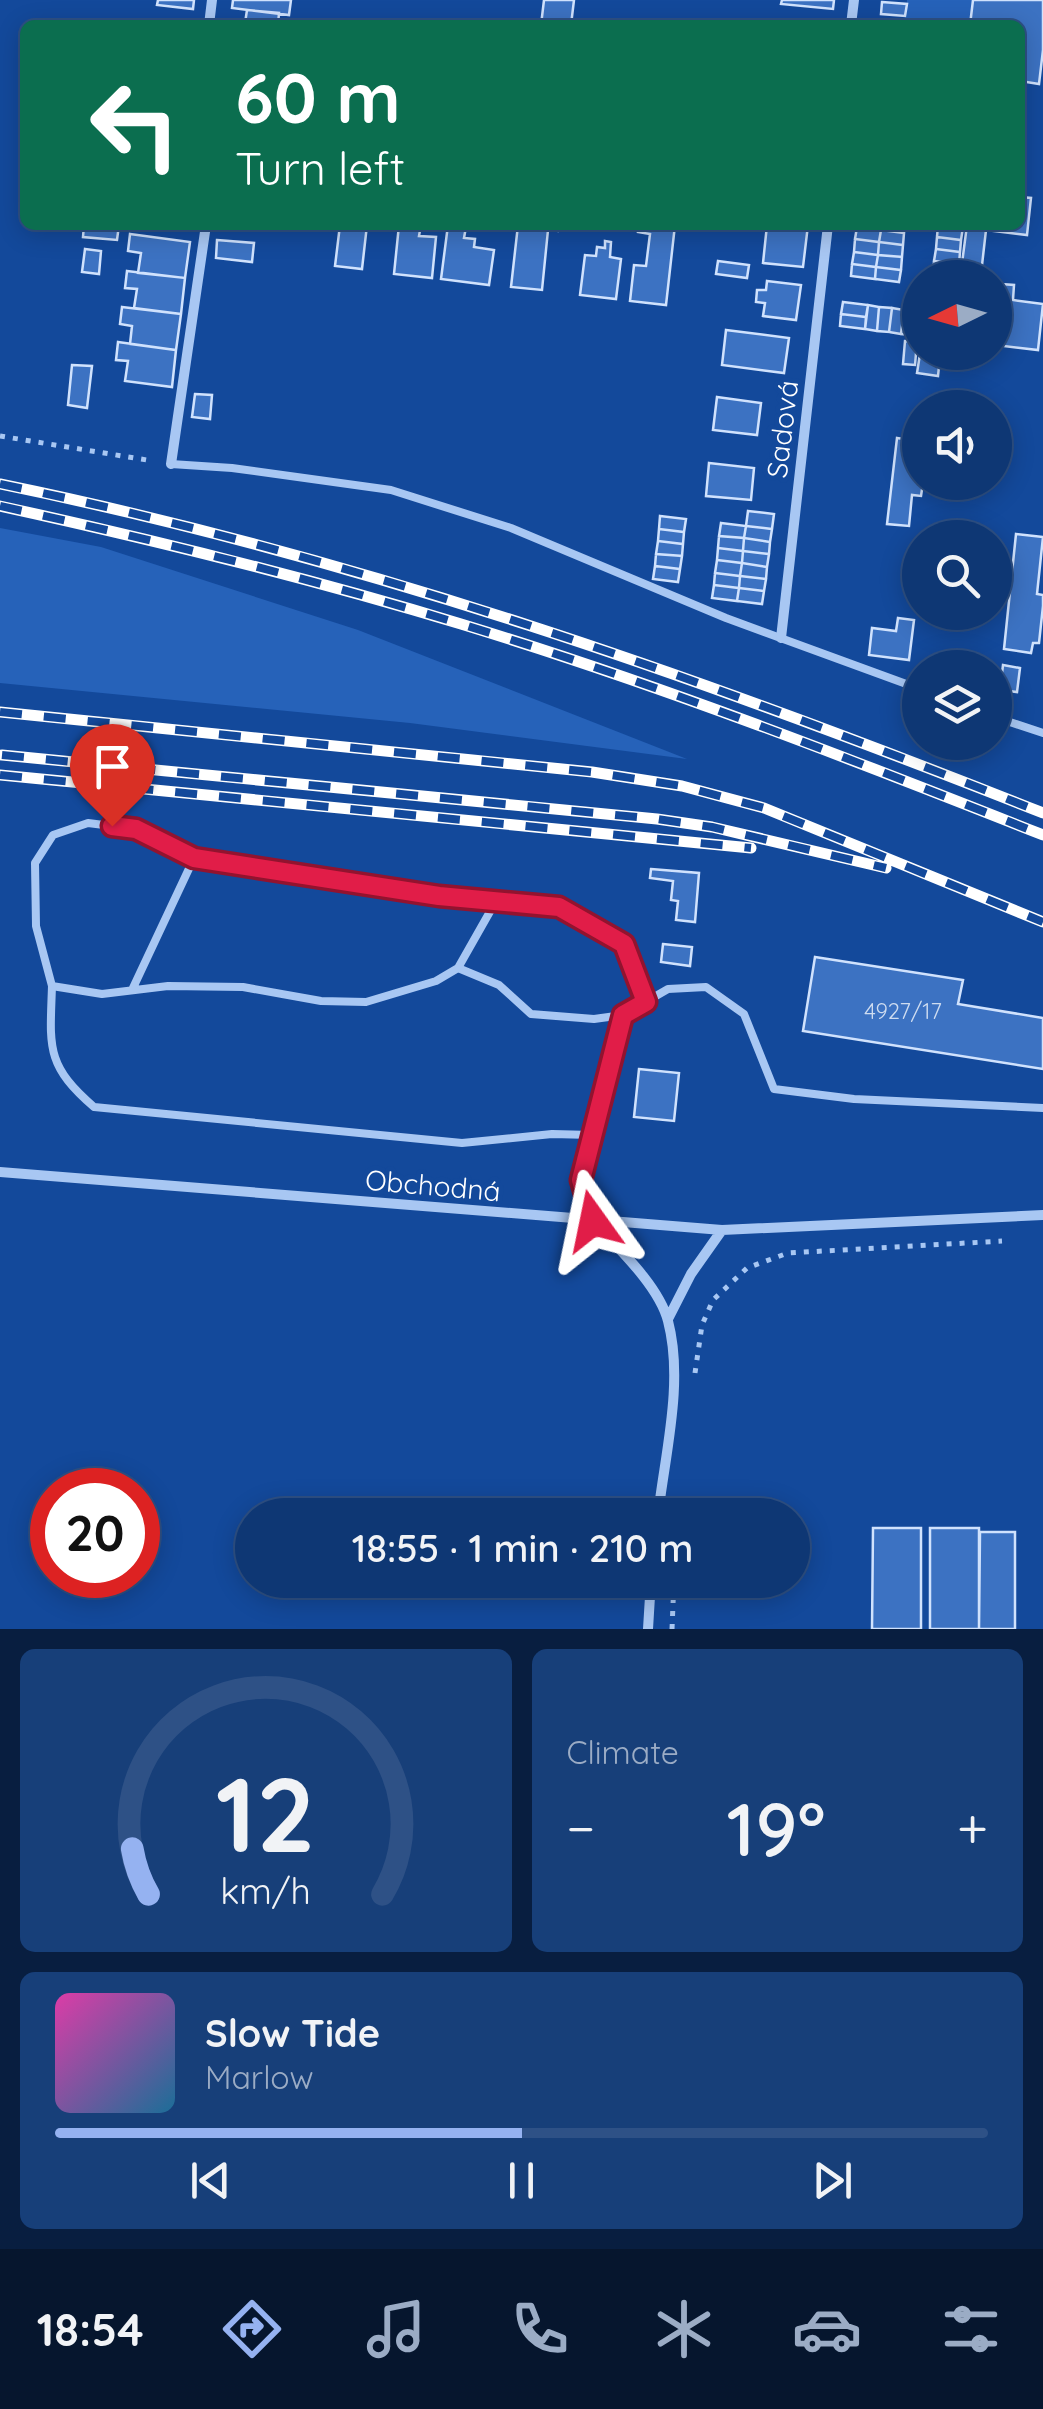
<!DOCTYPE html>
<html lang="en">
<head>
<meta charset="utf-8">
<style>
	body { margin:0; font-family:Quicksand,sans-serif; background:#173f79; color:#f1f3f6; height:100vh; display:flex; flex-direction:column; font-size:38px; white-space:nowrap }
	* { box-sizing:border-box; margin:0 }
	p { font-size:32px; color:#9bacc5 }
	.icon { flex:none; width:55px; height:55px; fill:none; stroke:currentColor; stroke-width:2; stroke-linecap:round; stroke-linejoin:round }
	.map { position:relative; height:1629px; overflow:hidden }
	.panel { display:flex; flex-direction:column; gap:20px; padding:20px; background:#081e40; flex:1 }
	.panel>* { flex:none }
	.hud { position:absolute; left:20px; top:20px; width:1005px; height:210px; border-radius:15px; box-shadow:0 5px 25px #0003,0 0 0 2px #2e5186; background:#0b6e4f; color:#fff; overflow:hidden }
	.needle { width:65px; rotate:265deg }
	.tools { position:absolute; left:902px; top:260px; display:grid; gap:20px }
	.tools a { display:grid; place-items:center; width:110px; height:110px; border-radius:50%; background:#0e3774; box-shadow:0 5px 25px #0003,0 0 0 2px #2e5186; font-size:50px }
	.speed { position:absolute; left:30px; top:1468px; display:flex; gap:20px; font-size:50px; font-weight:700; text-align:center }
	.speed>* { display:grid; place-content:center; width:130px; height:130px; border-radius:50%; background:#0e3774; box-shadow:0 5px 25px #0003,0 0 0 2px #2e5186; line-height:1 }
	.speed .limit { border:15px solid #d22; background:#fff; color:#111 }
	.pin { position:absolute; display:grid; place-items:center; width:85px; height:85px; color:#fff; margin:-102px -42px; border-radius:50% 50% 50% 0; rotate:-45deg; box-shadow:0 0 10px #0007 }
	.pin .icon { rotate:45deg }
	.me { position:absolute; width:110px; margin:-55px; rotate:348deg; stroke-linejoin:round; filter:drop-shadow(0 0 8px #0008) }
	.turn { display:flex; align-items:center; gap:35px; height:210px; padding:0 50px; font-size:45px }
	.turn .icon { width:130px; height:130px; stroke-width:2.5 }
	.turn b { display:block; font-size:70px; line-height:85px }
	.big { font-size:75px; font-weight:600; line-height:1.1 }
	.panel .tile { flex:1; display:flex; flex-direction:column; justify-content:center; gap:15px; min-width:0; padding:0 35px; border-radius:15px; background:#173f79 }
	.panel .dial { align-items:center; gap:0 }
	.dial svg { height:260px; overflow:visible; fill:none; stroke:#2e5186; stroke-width:7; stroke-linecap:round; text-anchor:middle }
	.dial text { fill:#f1f3f6; stroke:none }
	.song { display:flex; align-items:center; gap:30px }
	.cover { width:120px; height:120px; border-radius:15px; background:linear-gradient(135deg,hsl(320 70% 55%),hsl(200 70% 35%)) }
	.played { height:10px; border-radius:5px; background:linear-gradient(90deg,#95b2f1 50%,#2e5186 50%) }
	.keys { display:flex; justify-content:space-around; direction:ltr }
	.heat { display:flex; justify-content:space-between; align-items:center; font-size:55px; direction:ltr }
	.panel .tiles { flex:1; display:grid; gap:20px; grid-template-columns:1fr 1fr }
	.tile:last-child { grid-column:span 2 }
	.trip { position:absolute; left:235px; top:1498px; width:575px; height:100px; border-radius:50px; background:#0e3774; box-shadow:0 5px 25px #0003,0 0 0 2px #2e5186; font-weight:600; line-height:100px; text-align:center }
	.dock { display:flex; height:160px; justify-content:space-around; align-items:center; background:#06162e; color:#9bacc5 }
	.dock .icon { width:70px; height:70px }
	.dock .selected { color:#95b2f1 }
	.dock b { font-size:45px; color:#f1f3f6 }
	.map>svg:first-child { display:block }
	.green { fill:#2662b9 }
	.building { fill:#3c72c2; stroke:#d0e2fd; stroke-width:2.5 }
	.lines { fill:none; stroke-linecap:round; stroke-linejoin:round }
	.path { stroke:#a8c7f3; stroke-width:5; stroke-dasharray:5 8; stroke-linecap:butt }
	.service { stroke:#a8c7f3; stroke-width:8 }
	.minor { stroke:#a8c7f3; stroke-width:10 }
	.rail-casing { stroke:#fff; stroke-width:11 }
	.rail { stroke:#13499b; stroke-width:8; stroke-dasharray:22; stroke-linecap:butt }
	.route-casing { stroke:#92132f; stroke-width:25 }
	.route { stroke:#e11d48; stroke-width:18 }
	.labels { text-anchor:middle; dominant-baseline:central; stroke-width:10; stroke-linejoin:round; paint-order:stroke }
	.number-label { font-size:22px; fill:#cedcf0 }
	.street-label { font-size:28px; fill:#fff; stroke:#13499b }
</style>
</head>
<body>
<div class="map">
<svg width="1043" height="1629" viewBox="0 0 1043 1629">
	<rect width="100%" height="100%" fill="#13499b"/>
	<path class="green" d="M 907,0 L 973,0 L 970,25 L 905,25 Z
		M 0,528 L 101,547 L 358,630 L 687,759 L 410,723 L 0,683 Z"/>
	<path class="building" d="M 158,0 L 194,0 L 193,9 L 157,5 Z
		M 233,0 L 291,0 L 289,15 L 232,8 Z
		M 544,0 L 574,0 L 571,25 L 541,25 Z
		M 782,0 L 834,0 L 833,9 L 781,4 Z
		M 973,0 L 1043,0 L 1043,50 L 1039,84 L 1020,81 L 1020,25 L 970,25 Z
		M 882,2 L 907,4 L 905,16 L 881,14 Z
		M 247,10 L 279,13 L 278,25 L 230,25 L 231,21 L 245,23 Z
		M 1020,197 L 1031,198 L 1027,235 L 986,230 L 981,274 L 961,271 L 967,225 L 1020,225 Z
		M 84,225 L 119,225 L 117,240 L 83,237 Z
		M 340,225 L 367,225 L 362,269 L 335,266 Z
		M 399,225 L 421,225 L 419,236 L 436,237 L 432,278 L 394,274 Z
		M 448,225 L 466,227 L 464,238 L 475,239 L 474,247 L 494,250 L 489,285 L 441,279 Z
		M 518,225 L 559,225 L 558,231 L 548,230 L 542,290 L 511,287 Z
		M 639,225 L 675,225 L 666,305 L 630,301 L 634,265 L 646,266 L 650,234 L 638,232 Z
		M 767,225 L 808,225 L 803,267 L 763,263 Z
		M 938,225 L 963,227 L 961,240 L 937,237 Z
		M 857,227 L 881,230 L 879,242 L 855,239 Z
		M 881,230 L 904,233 L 903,245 L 879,242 Z
		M 130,234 L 190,242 L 185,278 L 138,273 L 141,253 L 128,251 Z
		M 937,237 L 961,240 L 960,252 L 936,249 Z
		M 855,239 L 879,242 L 878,255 L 854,252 Z
		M 217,240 L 254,243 L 252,262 L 216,258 Z
		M 605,241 L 611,242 L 610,257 L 621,259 L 616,299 L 580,295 L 585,255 L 596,256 L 597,247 L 605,248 Z
		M 879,242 L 903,245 L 902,257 L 878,255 Z
		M 85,249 L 101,251 L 99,274 L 82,272 Z
		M 936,249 L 960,252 L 959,264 L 934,261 Z
		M 854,252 L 878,255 L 876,267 L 852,264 Z
		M 878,255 L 902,257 L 901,270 L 876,267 Z
		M 718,261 L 749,265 L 747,278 L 716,274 Z
		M 934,261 L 959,264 L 957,277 L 933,274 Z
		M 852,264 L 876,267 L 875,279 L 851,276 Z
		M 876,267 L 901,270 L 899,282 L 875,279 Z
		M 127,271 L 185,278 L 181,314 L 134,308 L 137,289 L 125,288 Z
		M 767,281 L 801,285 L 796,320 L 763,316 L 765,303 L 756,302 L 757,290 L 766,290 Z
		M 1001,284 L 1014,285 L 1013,300 L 1043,304 L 1038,350 L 995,345 Z
		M 843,302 L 868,305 L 866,317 L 841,314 Z
		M 868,305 L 879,307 L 877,331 L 865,329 Z
		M 122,307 L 181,314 L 176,350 L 130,344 L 132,326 L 120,324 Z
		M 879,307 L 892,308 L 889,332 L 877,331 Z
		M 892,308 L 904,310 L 901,334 L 889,332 Z
		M 904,310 L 916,311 L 913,335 L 901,334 Z
		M 841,314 L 866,317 L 865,329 L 840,326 Z
		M 726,330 L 789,338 L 784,373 L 722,365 Z
		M 905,341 L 917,342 L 915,365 L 903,364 Z
		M 118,342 L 176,350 L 172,387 L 125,381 L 128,361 L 116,360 Z
		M 920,354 L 940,357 L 938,376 L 917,373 Z
		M 72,365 L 92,366 L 87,408 L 68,405 Z
		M 195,394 L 212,395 L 210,419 L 192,417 Z
		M 717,397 L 761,403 L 757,435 L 713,430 Z
		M 897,438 L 918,441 L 915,465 L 920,466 L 920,482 L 931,482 L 923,483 L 921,496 L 912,495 L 909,526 L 887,524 Z
		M 709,463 L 754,468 L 751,500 L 706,496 Z
		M 748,511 L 774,514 L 772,529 L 746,526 Z
		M 660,516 L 686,519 L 684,532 L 659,529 Z
		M 721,523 L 746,526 L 744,538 L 719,536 Z
		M 746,526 L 772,529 L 770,542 L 744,538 Z
		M 659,529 L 684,532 L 683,544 L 658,541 Z
		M 1016,534 L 1043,537 L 1037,594 L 1043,595 L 1043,606 L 1039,643 L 1033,643 L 1031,653 L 1004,649 Z
		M 719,536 L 744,538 L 743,551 L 718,548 Z
		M 744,538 L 770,542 L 769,554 L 743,551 Z
		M 658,541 L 683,544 L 682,556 L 656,554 Z
		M 718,548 L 743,551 L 742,563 L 717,560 Z
		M 743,551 L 769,554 L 767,567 L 742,563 Z
		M 656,554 L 682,556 L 680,569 L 655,566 Z
		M 717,560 L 742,563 L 740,576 L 715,573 Z
		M 742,563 L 767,567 L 766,579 L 740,576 Z
		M 655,566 L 680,569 L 678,582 L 653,579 Z
		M 715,573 L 740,576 L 739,588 L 714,585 Z
		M 740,576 L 766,579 L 764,591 L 739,588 Z
		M 714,585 L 739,588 L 737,601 L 712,598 Z
		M 739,588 L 764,591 L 762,604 L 737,601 Z
		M 898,618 L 914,620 L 909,660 L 869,655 L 872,628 L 896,631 Z
		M 1003,665 L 1020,668 L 1017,692 L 1000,690 Z
		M 651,869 L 699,873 L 695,922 L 676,920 L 678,901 L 671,900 L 673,881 L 650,878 Z
		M 663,944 L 692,947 L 690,966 L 661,962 Z
		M 815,957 L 963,980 L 958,1004 L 1043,1018 L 1043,1069 L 803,1031 Z
		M 639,1069 L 679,1073 L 674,1121 L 634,1117 Z
		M 873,1528 L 921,1528 L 921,1629 L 872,1629 Z
		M 930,1528 L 979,1528 L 979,1629 L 930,1629 Z
		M 980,1532 L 1015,1532 L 1015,1629 L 979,1629 Z"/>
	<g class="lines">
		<path class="path" d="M 0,436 L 153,461
			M 695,1373 L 702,1325 L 713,1300 L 747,1268 L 788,1253 L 1002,1241
			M 672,1629 L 674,1580"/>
		<path class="service" d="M 171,464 L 232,468 L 391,490 L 511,528 L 726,618 L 920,689
			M 995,717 L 1043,733
			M 458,968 L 496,901
			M 52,986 C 50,1046 45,1065 94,1107 L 462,1143 L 552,1134 L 592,1135
			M 132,990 L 194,858
			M 623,1015 L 594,1019 L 531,1014 L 499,985 L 458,968 L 436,981 L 366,1002 L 321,1001 L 243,987 L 168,986 L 102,994 L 52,986 L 36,926 L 35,863 L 53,835 L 88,823 L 136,829 L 194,858 L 439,896 L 559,907 L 625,944 L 646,1001
			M 593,1221 L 581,1181 L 623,1015 L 668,989 L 706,987 L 744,1014 L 774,1089 L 854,1099 L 1043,1108"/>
		<path class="minor" d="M 209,25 L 212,0
			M 851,25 L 854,0
			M 171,464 L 206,225
			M 781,638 L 828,225
			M 0,1172 L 722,1230 L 1043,1215
			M 594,1222 C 618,1248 659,1286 668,1321 C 684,1382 665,1454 658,1515
			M 668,1319 L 691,1274 L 722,1230
			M 648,1629 L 651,1580"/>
		<defs>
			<path id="rail" d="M 0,484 C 362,558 700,677 1043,813
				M 0,506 C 155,540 309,578 461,624 C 658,684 851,759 1043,835
				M 0,712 L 592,772 L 682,786 L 764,808 L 1043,922
				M 2,755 L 657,819 L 712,827 L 886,868
				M 0,775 L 751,848"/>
		</defs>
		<use href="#rail" class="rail-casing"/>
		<use href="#rail" class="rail"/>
	</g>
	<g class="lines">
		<defs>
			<path id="route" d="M 112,826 L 136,829 L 194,858 L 439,896 L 559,907 L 624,944 L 646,1002 L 623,1015 L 581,1180 L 593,1221"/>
		</defs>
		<use href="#route" class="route-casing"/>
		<use href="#route" class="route"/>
	</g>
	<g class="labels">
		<g class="number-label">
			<text x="903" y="1011">4927/17</text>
		</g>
		<g class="street-label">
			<text transform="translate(782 429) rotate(-83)">Sadová</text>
			<text transform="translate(433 1185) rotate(5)">Obchodná</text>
		</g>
	</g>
</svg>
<div class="tools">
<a><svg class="needle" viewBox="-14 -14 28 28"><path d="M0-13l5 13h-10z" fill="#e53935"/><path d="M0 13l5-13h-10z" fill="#9bacc5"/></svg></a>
<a><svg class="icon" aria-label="sound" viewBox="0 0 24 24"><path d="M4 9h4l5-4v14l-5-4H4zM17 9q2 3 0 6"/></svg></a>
<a><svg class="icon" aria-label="search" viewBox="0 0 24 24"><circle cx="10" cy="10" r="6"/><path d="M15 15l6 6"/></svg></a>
<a><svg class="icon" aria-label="layers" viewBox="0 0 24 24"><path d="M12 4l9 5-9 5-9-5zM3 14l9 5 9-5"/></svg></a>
</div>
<div class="speed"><div class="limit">20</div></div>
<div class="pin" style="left:112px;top:826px;background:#d93025"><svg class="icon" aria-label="arrive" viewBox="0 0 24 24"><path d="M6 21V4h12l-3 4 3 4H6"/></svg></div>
<svg class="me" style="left:593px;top:1221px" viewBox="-20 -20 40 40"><path d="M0-17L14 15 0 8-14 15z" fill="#e11d48" stroke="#fff" stroke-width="4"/></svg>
<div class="trip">18:55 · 1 min · 210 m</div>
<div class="hud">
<div class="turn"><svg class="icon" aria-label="left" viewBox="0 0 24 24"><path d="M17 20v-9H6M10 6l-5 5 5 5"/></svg><div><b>60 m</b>Turn left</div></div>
</div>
</div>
<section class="panel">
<div class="tiles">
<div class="tile dial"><svg viewBox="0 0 100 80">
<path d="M14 69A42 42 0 1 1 86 69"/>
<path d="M14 69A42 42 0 0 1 9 55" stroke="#95b2f1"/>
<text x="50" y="56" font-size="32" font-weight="700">12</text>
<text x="50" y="72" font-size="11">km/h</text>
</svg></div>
<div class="tile"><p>Climate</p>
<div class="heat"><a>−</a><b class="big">19°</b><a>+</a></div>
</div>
<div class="tile">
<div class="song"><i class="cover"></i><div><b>Slow Tide</b><p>Marlow</p></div></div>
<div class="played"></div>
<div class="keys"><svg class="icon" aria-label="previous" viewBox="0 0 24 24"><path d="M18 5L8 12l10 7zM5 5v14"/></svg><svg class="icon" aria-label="pause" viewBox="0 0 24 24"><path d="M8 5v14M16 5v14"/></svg><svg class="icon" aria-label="next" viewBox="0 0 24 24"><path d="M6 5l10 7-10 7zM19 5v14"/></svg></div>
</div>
</div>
</section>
<nav class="dock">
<b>18:54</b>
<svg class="icon selected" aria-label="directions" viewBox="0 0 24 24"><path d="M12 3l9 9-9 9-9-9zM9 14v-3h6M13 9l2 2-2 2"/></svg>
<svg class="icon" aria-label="music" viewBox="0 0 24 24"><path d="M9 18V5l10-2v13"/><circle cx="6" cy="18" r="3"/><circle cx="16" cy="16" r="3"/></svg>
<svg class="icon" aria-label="phone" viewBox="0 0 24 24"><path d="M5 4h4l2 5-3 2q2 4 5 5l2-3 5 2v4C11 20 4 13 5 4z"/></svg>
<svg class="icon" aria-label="climate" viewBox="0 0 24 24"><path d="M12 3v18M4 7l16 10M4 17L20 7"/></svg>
<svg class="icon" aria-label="car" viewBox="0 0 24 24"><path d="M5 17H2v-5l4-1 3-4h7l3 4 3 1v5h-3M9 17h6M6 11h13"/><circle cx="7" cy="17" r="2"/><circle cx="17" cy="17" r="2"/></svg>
<svg class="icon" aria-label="filters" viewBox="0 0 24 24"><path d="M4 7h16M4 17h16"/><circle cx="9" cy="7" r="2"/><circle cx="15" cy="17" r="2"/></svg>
</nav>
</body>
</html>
